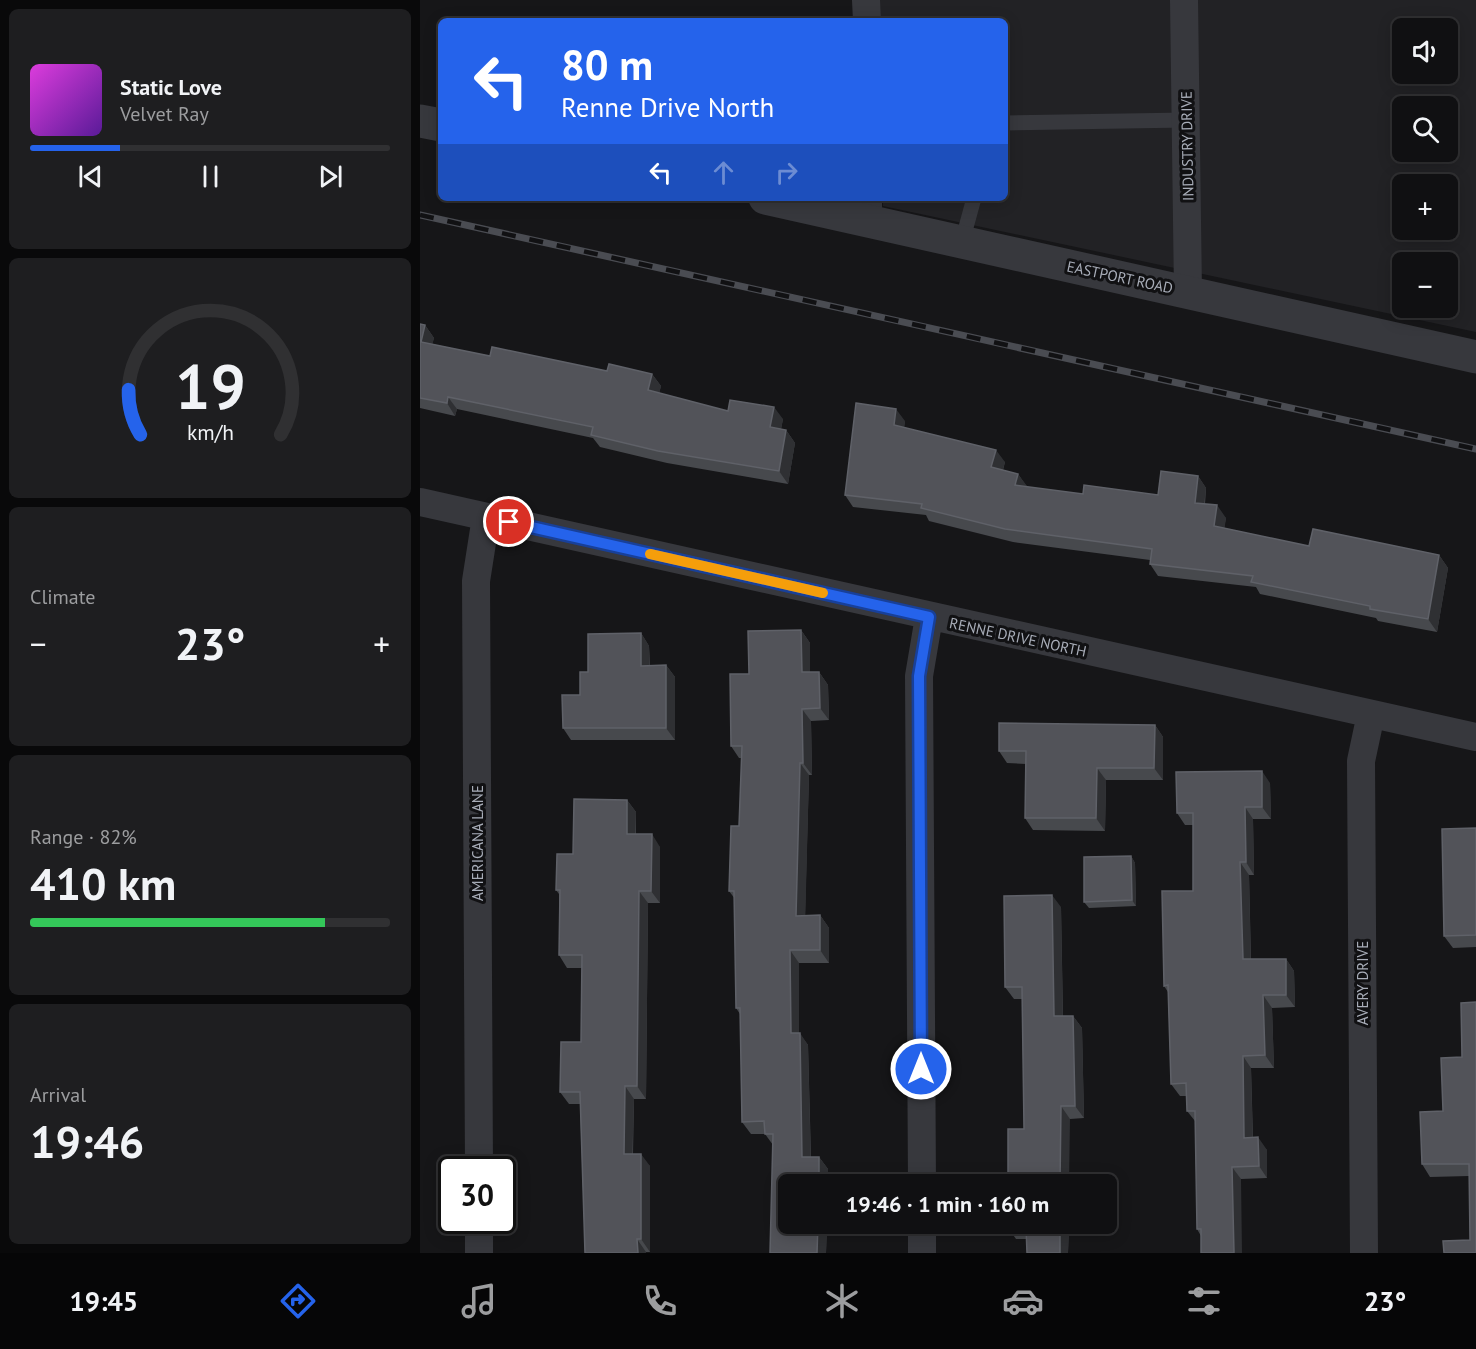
<!DOCTYPE html>
<html lang="en">
<head>
<meta charset="utf-8">
<style>
	body { margin:0; font-family:"PT Sans",sans-serif; background:#1e1e20; color:#f1f3f6; height:100vh; display:flex; flex-direction:column; font-size:22px; white-space:nowrap }
	* { box-sizing:border-box; margin:0 }
	p { font-size:20px; color:#9c9d9f }
	.icon { flex:none; width:33px; height:33px; fill:none; stroke:currentColor; stroke-width:2; stroke-linecap:round; stroke-linejoin:round }
	.map { position:relative; flex:1; overflow:hidden }
	.drawer { display:flex; flex-direction:column; gap:9px; padding:9px; background:#09090a; width:420px }
	.drawer>* { flex:none }
	.top-card { position:absolute; left:18px; top:18px; width:570px; height:183px; border-radius:9px; box-shadow:0 3px 15px #0003,0 0 0 2px #303032; background:#2563eb; color:#fff; overflow:hidden }
	.controls { position:absolute; left:972px; top:18px; display:grid; gap:12px }
	.controls a { display:grid; place-items:center; width:66px; height:66px; border-radius:9px; background:#101012; box-shadow:0 3px 15px #0003,0 0 0 2px #303032; font-size:30px }
	.speed { position:absolute; left:18px; top:1156px; display:flex; gap:12px; font-size:30px; font-weight:700; text-align:center }
	.speed>* { display:grid; place-content:center; width:78px; height:78px; border-radius:50%; background:#101012; box-shadow:0 3px 15px #0003,0 0 0 2px #303032; line-height:1 }
	.speed .limit { border:3px solid #111; border-radius:9px; background:#fff; color:#111 }
	.pin { position:absolute; display:grid; place-items:center; width:51px; height:51px; color:#fff; margin:-26px; border:3px solid #fff; border-radius:50%; box-shadow:0 2px 6px #0007 }
	.me { position:absolute; width:66px; margin:-33px; rotate:0deg; stroke-linejoin:round; filter:drop-shadow(0 0 4px #0008) }
	.turn { display:flex; align-items:center; gap:21px; height:126px; padding:0 24px; font-size:27px }
	.turn .icon { width:78px; height:78px; stroke-width:2.5 }
	.turn b { display:block; font-size:42px; line-height:51px }
	.lanes { display:flex; align-items:center; height:57px; padding:0 24px; background:#0003; justify-content:center; gap:30px; direction:ltr }
	.lanes .off { opacity:.35 }
	.big { font-size:45px; font-weight:800; line-height:1.1 }
	.drawer .card { flex:1; display:flex; flex-direction:column; justify-content:center; gap:9px; min-width:0; padding:0 21px; border-radius:9px; background:#1e1e20 }
	.drawer .dial { align-items:center; gap:0 }
	.dial svg { height:156px; overflow:visible; fill:none; stroke:#303032; stroke-width:7; stroke-linecap:round; text-anchor:middle }
	.dial text { fill:#f1f3f6; stroke:none }
	.song { display:flex; align-items:center; gap:18px }
	.cover { width:72px; height:72px; border-radius:9px; background:linear-gradient(135deg,hsl(300 70% 55%),hsl(270 70% 35%)) }
	.played { height:6px; border-radius:3px; background:linear-gradient(90deg,#2563eb 25%,#303032 25%) }
	.keys { display:flex; justify-content:space-around; direction:ltr }
	.heat { display:flex; justify-content:space-between; align-items:center; font-size:33px; direction:ltr }
	.charge { height:9px; border-radius:4px; background:linear-gradient(90deg,#34c759 82%,#303032 0) }
	.trip { position:absolute; left:358px; top:1174px; width:339px; height:60px; border-radius:9px; background:#101012; box-shadow:0 3px 15px #0003,0 0 0 2px #303032; font-weight:800; line-height:60px; text-align:center }
	.tab-bar { display:flex; height:96px; justify-content:space-around; align-items:center; background:#060607; color:#9c9d9f }
	.tab-bar .icon { width:42px; height:42px }
	.tab-bar .on { color:#2563eb }
	.tab-bar b { font-size:27px; color:#f1f3f6 }
	main { display:flex; flex:1; min-height:0 }
	.map>svg:first-child { display:block }
	.built { fill:#222225; fill-rule:evenodd }
	.lines { fill:none; stroke-linecap:round; stroke-linejoin:round }
	.service { stroke:#37383d; stroke-width:15 }
	.minor { stroke:#37383d; stroke-width:28 }
	.tertiary { stroke:#37383d; stroke-width:33 }
	.rail-casing { stroke:#4a4c52; stroke-width:7 }
	.rail { stroke:#111113; stroke-width:4.5; stroke-dasharray:14; stroke-linecap:butt }
	.wall { fill:#47494d }
	.shaded-wall { fill:#2f3033 }
	.building { fill:#525359; stroke:#5f6168; stroke-width:1.5 }
	.route-casing { stroke:#184099; stroke-width:15 }
	.route { stroke:#2563eb; stroke-width:10 }
	.slow { stroke:#f59e0b; stroke-width:10 }
	.labels { text-anchor:middle; dominant-baseline:central; stroke-width:6; stroke-linejoin:round; paint-order:stroke }
	.street-label { font-size:15px; fill:#a8adb8; stroke:#111113 }
</style>
</head>
<body>
<main>
<section class="drawer">
<div class="card">
<div class="song"><i class="cover"></i><div><b>Static Love</b><p>Velvet Ray</p></div></div>
<div class="played"></div>
<div class="keys"><svg class="icon" aria-label="previous" viewBox="0 0 24 24"><path d="M18 5L8 12l10 7zM5 5v14"/></svg><svg class="icon" aria-label="pause" viewBox="0 0 24 24"><path d="M8 5v14M16 5v14"/></svg><svg class="icon" aria-label="next" viewBox="0 0 24 24"><path d="M6 5l10 7-10 7zM19 5v14"/></svg></div>
</div>
<div class="card dial"><svg viewBox="0 0 100 80">
<path d="M14 69A42 42 0 1 1 86 69"/>
<path d="M14 69A42 42 0 0 1 8 46" stroke="#2563eb"/>
<text x="50" y="56" font-size="32" font-weight="700">19</text>
<text x="50" y="72" font-size="11">km/h</text>
</svg></div>
<div class="card"><p>Climate</p>
<div class="heat"><a>−</a><b class="big">23°</b><a>+</a></div>
</div>
<div class="card"><p>Range · 82%</p><b class="big">410 km</b><div class="charge"></div></div>
<div class="card"><p>Arrival</p><b class="big">19:46</b></div>
</section>
<div class="map">
<svg width="1056" height="1253" viewBox="0 0 1056 1253">
	<rect width="100%" height="100%" fill="#161618"/>
	<path class="built" d="M 459,0 L 1056,0 L 1056,332 L 463,206 L 463,198 L 585,198 L 585,21 L 459,21 ZM 982,28 L 1028,28 L 1028,74 L 982,74 ZM 982,106 L 1028,106 L 1028,152 L 982,152 ZM 982,184 L 1028,184 L 1028,230 L 982,230 ZM 982,262 L 1028,262 L 1028,308 L 982,308 Z"/>
	<g class="lines">
		<path class="service" d="M 585,123 L 766,120
			M 542,242 L 554,198"/>
		<path class="minor" d="M 446,0 L 447,21
			M 764,0 L 768,293
			M 448,221 L 448,198
			M 0,502 L 1056,737
			M 59,1170 L 56,581 L 66,517
			M 502,1185 L 499,676 L 509,617
			M 59,1221 L 59,1253
			M 502,1224 L 502,1253
			M 944,1253 L 941,761 L 951,714"/>
		<path class="tertiary" d="M 0,121 L 21,125
			M 345,198 L 1056,357"/>
		<defs>
			<path id="rail" d="M 0,215 L 1056,449"/>
		</defs>
		<use href="#rail" class="rail-casing"/>
		<use href="#rail" class="rail"/>
	</g>
	<path class="wall" d="M 0,324 L 5,325 L 14,338 L 12,344 L 70,356 L 187,371 L 232,374 L 241,386 L 239,393 L 308,411 L 363,419 L 361,429 L 366,430 L 375,443 L 368,484 L 247,463 L 180,447 L 173,438 L 37,409 L 35,416 L 0,408 Z
		M 485,421 L 484,427 L 585,462 L 583,470 L 598,474 L 607,487 L 663,494 L 738,495 L 778,476 L 786,488 L 785,504 L 806,518 L 804,528 L 889,546 L 1019,555 L 1028,568 L 1017,632 L 958,621 L 956,618 L 840,594 L 836,587 L 738,576 L 730,564 L 730,560 L 593,542 L 509,521 L 506,515 L 433,507 L 425,495 Z
		M 381,630 L 390,643 L 390,672 L 399,672 L 408,685 L 409,720 L 391,721 L 392,775 L 389,775 L 385,915 L 400,915 L 409,928 L 409,963 L 379,963 L 379,1033 L 388,1045 L 391,1157 L 399,1157 L 408,1169 L 408,1185 L 369,1185 L 369,1224 L 407,1224 L 406,1253 L 350,1253 L 353,1145 L 345,1134 L 331,1134 L 322,1122 L 320,1014 L 316,1008 L 315,899 L 309,891 L 311,826 L 319,826 L 322,758 L 319,758 L 311,746 L 310,674 L 329,674 L 328,631 Z
		M 221,633 L 229,646 L 230,665 L 246,665 L 255,677 L 255,740 L 151,740 L 143,728 L 160,695 L 168,672 Z
		M 735,725 L 743,737 L 743,780 L 686,780 L 685,831 L 613,830 L 605,818 L 606,764 L 587,763 L 579,751 Z
		M 850,783 L 851,819 L 833,819 L 834,875 L 829,875 L 831,959 L 866,959 L 874,971 L 875,1007 L 852,1008 L 854,1068 L 831,1068 L 833,1138 L 847,1150 L 847,1178 L 821,1179 L 781,1236 L 777,1229 L 775,1121 L 767,1111 L 767,1096 L 760,1096 L 751,1084 L 748,992 L 744,986 L 773,891 L 773,825 L 765,825 L 757,813 Z
		M 207,800 L 216,812 L 216,834 L 240,847 L 240,903 L 228,903 L 226,1099 L 214,1099 L 213,1154 L 230,1166 L 230,1252 L 226,1252 L 226,1253 L 165,1253 L 160,1104 L 149,1104 L 140,1092 L 161,1042 L 162,968 L 147,968 L 139,955 L 139,894 L 136,890 Z
		M 1056,828 L 1056,947 L 1033,948 L 1024,936 Z
		M 711,856 L 715,863 L 716,906 L 669,908 L 664,902 Z
		M 641,907 L 643,1016 L 653,1016 L 662,1028 L 664,1118 L 650,1119 L 604,1129 L 602,999 L 594,999 L 585,987 Z
		M 1056,1002 L 1050,1240 L 1049,1176 L 1010,1177 L 1002,1164 L 1023,1111 L 1042,1057 Z
		M 587,1224 L 649,1224 L 648,1253 L 607,1253 L 607,1239 L 596,1239 L 587,1226 Z"/>
	<path class="shaded-wall" d="M 5,325 L 14,338 L 10,354 L 1,342 Z
		M 232,374 L 241,386 L 237,403 L 228,390 Z
		M 28,397 L 37,409 L 35,416 L 27,403 Z
		M 354,407 L 363,419 L 359,440 L 350,427 Z
		M 476,409 L 485,421 L 483,437 L 474,425 Z
		M 366,430 L 375,443 L 368,484 L 359,471 Z
		M 576,450 L 585,462 L 580,480 L 571,467 Z
		M 598,474 L 607,486 L 604,497 L 595,485 Z
		M 778,476 L 786,488 L 783,515 L 775,503 Z
		M 797,505 L 806,518 L 803,539 L 794,526 Z
		M 1019,555 L 1028,568 L 1017,632 L 1008,619 Z
		M 381,630 L 390,643 L 390,685 L 382,672 Z
		M 221,633 L 229,646 L 230,678 L 221,666 Z
		M 246,665 L 255,677 L 255,740 L 246,728 Z
		M 399,672 L 408,685 L 409,720 L 400,708 Z
		M 382,709 L 391,721 L 392,775 L 383,763 Z
		M 735,725 L 743,737 L 743,780 L 734,768 Z
		M 380,763 L 389,775 L 385,928 L 376,916 Z
		M 677,768 L 686,780 L 685,831 L 676,818 Z
		M 842,771 L 850,783 L 851,819 L 842,807 Z
		M 207,800 L 216,812 L 215,847 L 207,834 Z
		M 825,807 L 833,819 L 834,875 L 826,862 Z
		M 232,834 L 240,847 L 240,903 L 231,891 Z
		M 711,856 L 715,863 L 716,906 L 712,900 Z
		M 820,862 L 829,875 L 831,972 L 823,959 Z
		M 219,891 L 228,903 L 226,1099 L 217,1086 Z
		M 632,895 L 641,907 L 643,1029 L 634,1016 Z
		M 400,915 L 409,928 L 409,963 L 400,950 Z
		M 370,950 L 379,963 L 379,1045 L 371,1033 Z
		M 866,959 L 874,971 L 875,1007 L 866,995 Z
		M 843,995 L 852,1008 L 854,1068 L 845,1055 Z
		M 653,1016 L 662,1028 L 664,1118 L 655,1106 Z
		M 380,1033 L 388,1045 L 391,1169 L 382,1157 Z
		M 823,1056 L 831,1068 L 833,1150 L 824,1138 Z
		M 205,1086 L 214,1099 L 212,1166 L 204,1154 Z
		M 641,1106 L 650,1119 L 649,1185 L 640,1185 Z
		M 838,1137 L 847,1150 L 847,1178 L 839,1166 Z
		M 221,1154 L 230,1166 L 230,1252 L 221,1239 Z
		M 399,1157 L 408,1169 L 408,1185 L 399,1185 Z
		M 812,1167 L 821,1179 L 822,1253 L 814,1253 Z
		M 398,1224 L 407,1224 L 406,1253 L 397,1253 Z
		M 640,1224 L 649,1224 L 648,1253 L 640,1253 Z
		M 217,1239 L 226,1252 L 226,1253 L 218,1253 Z"/>
	<path class="building" d="M 0,324 L 5,325 L 1,342 L 70,356 L 72,347 L 187,371 L 189,364 L 232,374 L 228,390 L 308,411 L 310,400 L 354,407 L 350,427 L 366,430 L 359,471 L 238,451 L 171,435 L 173,427 L 28,397 L 27,403 L 0,398 Z
		M 436,403 L 476,409 L 474,425 L 576,450 L 571,467 L 598,474 L 595,485 L 663,494 L 664,485 L 738,495 L 741,471 L 778,476 L 775,503 L 797,505 L 794,526 L 889,546 L 893,529 L 1019,555 L 1008,619 L 950,609 L 950,606 L 831,582 L 833,576 L 730,564 L 732,549 L 585,529 L 501,508 L 502,504 L 425,495 Z
		M 381,630 L 382,672 L 399,672 L 400,708 L 382,709 L 383,763 L 380,763 L 376,916 L 400,915 L 400,950 L 370,950 L 371,1033 L 380,1033 L 382,1157 L 399,1157 L 399,1185 L 369,1185 L 369,1224 L 398,1224 L 397,1253 L 350,1253 L 353,1134 L 345,1134 L 344,1121 L 322,1122 L 320,1008 L 316,1008 L 314,891 L 309,891 L 311,826 L 319,826 L 322,746 L 311,746 L 310,674 L 329,674 L 328,631 Z
		M 221,633 L 221,666 L 246,665 L 246,728 L 143,728 L 142,695 L 160,695 L 160,672 L 168,672 L 168,634 Z
		M 579,723 L 735,725 L 734,768 L 677,768 L 676,818 L 605,818 L 606,751 L 579,751 Z
		M 842,771 L 842,807 L 825,807 L 826,862 L 820,862 L 823,959 L 866,959 L 866,995 L 843,995 L 845,1055 L 823,1056 L 824,1138 L 838,1137 L 839,1166 L 812,1167 L 814,1253 L 781,1253 L 781,1229 L 777,1229 L 775,1111 L 767,1111 L 766,1083 L 751,1084 L 748,985 L 744,986 L 742,891 L 773,891 L 773,813 L 757,813 L 756,772 Z
		M 154,799 L 207,800 L 207,834 L 232,834 L 231,891 L 219,891 L 217,1086 L 205,1086 L 204,1154 L 221,1154 L 221,1239 L 217,1239 L 218,1253 L 165,1253 L 160,1092 L 140,1092 L 141,1042 L 161,1042 L 162,955 L 139,955 L 140,890 L 136,890 L 137,854 L 153,854 Z
		M 1056,828 L 1056,935 L 1024,936 L 1022,829 Z
		M 711,856 L 712,900 L 664,902 L 664,857 Z
		M 632,895 L 634,1016 L 653,1016 L 655,1106 L 641,1106 L 640,1185 L 588,1185 L 588,1129 L 604,1129 L 602,987 L 585,987 L 584,896 Z
		M 1056,1002 L 1056,1253 L 1024,1253 L 1023,1241 L 1050,1240 L 1049,1164 L 1002,1164 L 1000,1112 L 1023,1111 L 1021,1058 L 1042,1057 L 1041,1003 Z
		M 587,1224 L 640,1224 L 640,1253 L 607,1253 L 606,1227 L 587,1226 Z"/>
	<g class="lines">
		<defs>
			<path id="route" d="M 89,522 L 509,617 L 499,676 L 501,1069"/>
		</defs>
		<use href="#route" class="route-casing"/>
		<use href="#route" class="route"/>
		<path class="slow" d="M 230,554 L 403,593"/>
	</g>
	<g class="labels">
		<g class="street-label">
			<text transform="translate(767 146) rotate(-91)">INDUSTRY DRIVE</text>
			<text transform="translate(700 277) rotate(12)">EASTPORT ROAD</text>
			<text transform="translate(598 637) rotate(12)">RENNE DRIVE NORTH</text>
			<text transform="translate(57 843) rotate(-90)">AMERICANA LANE</text>
			<text transform="translate(942 983) rotate(-90)">AVERY DRIVE</text>
		</g>
	</g>
</svg>
<div class="controls">
<a><svg class="icon" aria-label="sound" viewBox="0 0 24 24"><path d="M4 9h4l5-4v14l-5-4H4zM17 9q2 3 0 6"/></svg></a>
<a><svg class="icon" aria-label="search" viewBox="0 0 24 24"><circle cx="10" cy="10" r="6"/><path d="M15 15l6 6"/></svg></a>
<a>+</a>
<a>−</a>
</div>
<div class="speed"><div class="limit">30</div></div>
<div class="pin" style="left:89px;top:522px;background:#d93025"><svg class="icon" aria-label="arrive" viewBox="0 0 24 24"><path d="M6 21V4h12l-3 4 3 4H6"/></svg></div>
<svg class="me" style="left:501px;top:1069px" viewBox="-20 -20 40 40"><circle r="17" fill="#2563eb" stroke="#fff" stroke-width="3"/><path d="M0-11L8 9 0 5-8 9z" fill="#fff"/></svg>
<div class="trip">19:46 · 1 min · 160 m</div>
<div class="top-card">
<div class="turn"><svg class="icon" aria-label="left" viewBox="0 0 24 24"><path d="M17 20v-9H6M10 6l-5 5 5 5"/></svg><div><b>80 m</b>Renne Drive North</div></div>
<div class="lanes"><svg class="icon" aria-label="left" viewBox="0 0 24 24"><path d="M17 20v-9H6M10 6l-5 5 5 5"/></svg><svg class="icon off" aria-label="ahead" viewBox="0 0 24 24"><path d="M12 20V5M6 11l6-6 6 6"/></svg><svg class="icon off" aria-label="right" viewBox="0 0 24 24"><path d="M7 20v-9h11M14 6l5 5-5 5"/></svg></div>
</div>
</div>
</main>
<nav class="tab-bar">
<b>19:45</b>
<svg class="icon on" aria-label="directions" viewBox="0 0 24 24"><path d="M12 3l9 9-9 9-9-9zM9 14v-3h6M13 9l2 2-2 2"/></svg>
<svg class="icon" aria-label="music" viewBox="0 0 24 24"><path d="M9 18V5l10-2v13"/><circle cx="6" cy="18" r="3"/><circle cx="16" cy="16" r="3"/></svg>
<svg class="icon" aria-label="phone" viewBox="0 0 24 24"><path d="M5 4h4l2 5-3 2q2 4 5 5l2-3 5 2v4C11 20 4 13 5 4z"/></svg>
<svg class="icon" aria-label="climate" viewBox="0 0 24 24"><path d="M12 3v18M4 7l16 10M4 17L20 7"/></svg>
<svg class="icon" aria-label="car" viewBox="0 0 24 24"><path d="M5 17H2v-5l4-1 3-4h7l3 4 3 1v5h-3M9 17h6M6 11h13"/><circle cx="7" cy="17" r="2"/><circle cx="17" cy="17" r="2"/></svg>
<svg class="icon" aria-label="filters" viewBox="0 0 24 24"><path d="M4 7h16M4 17h16"/><circle cx="9" cy="7" r="2"/><circle cx="15" cy="17" r="2"/></svg>
<b>23°</b>
</nav>
</body>
</html>
